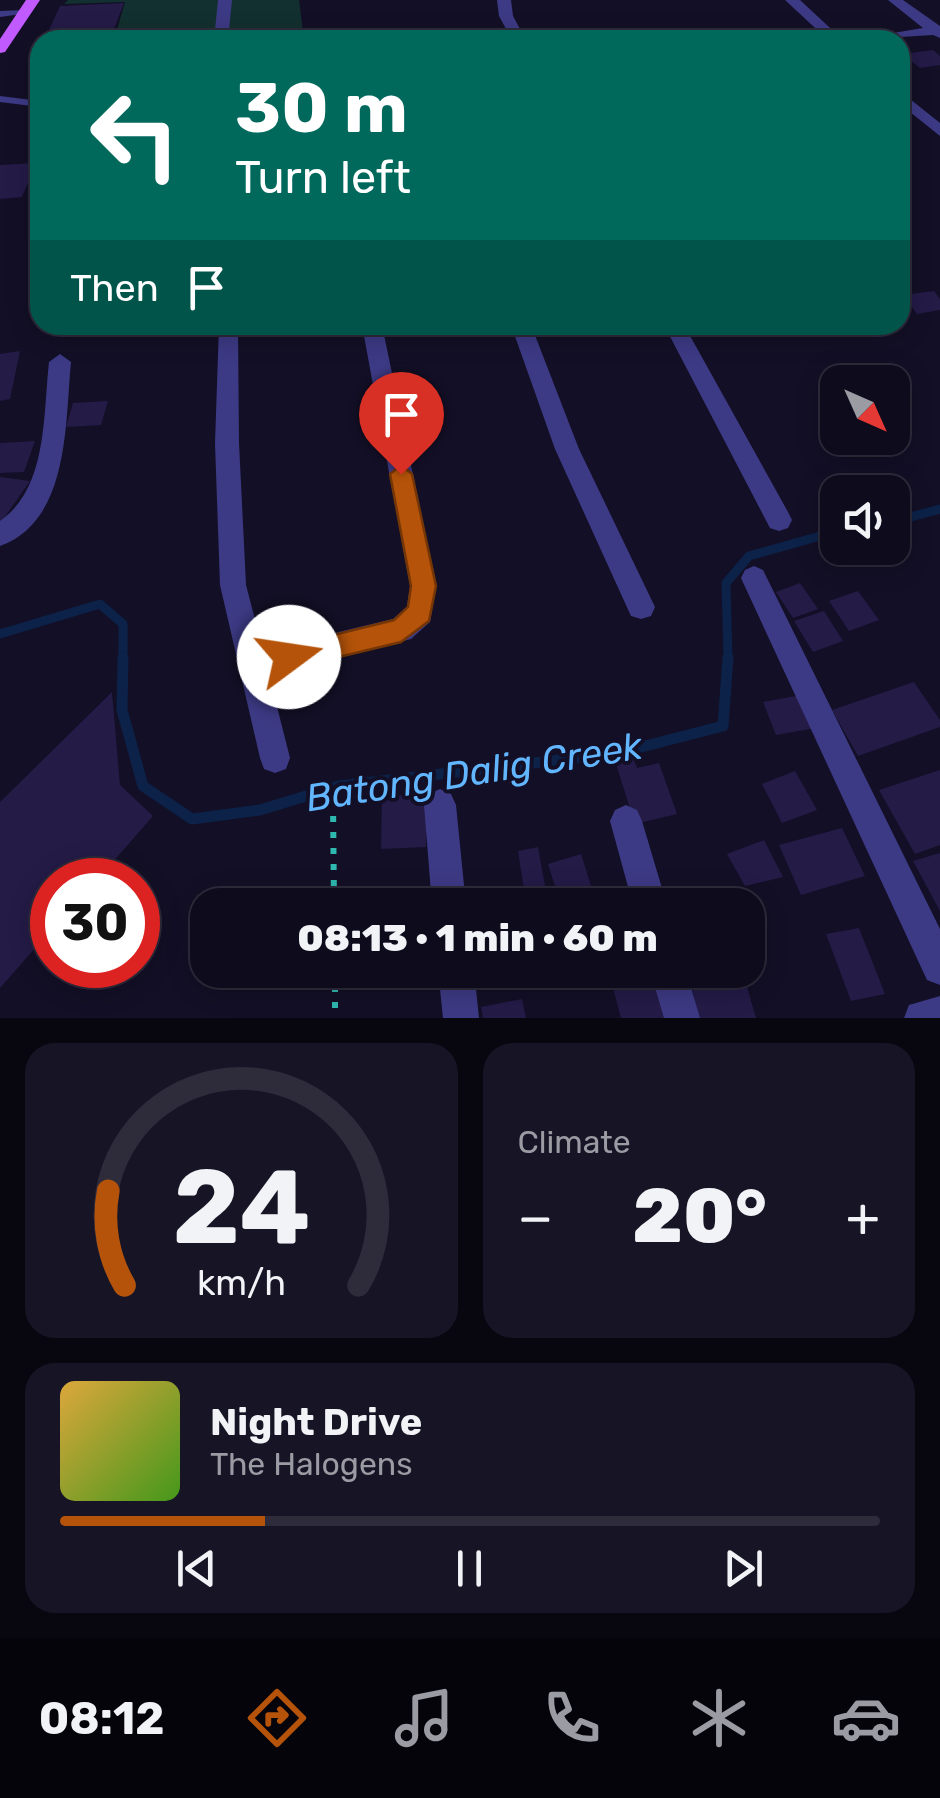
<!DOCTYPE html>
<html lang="en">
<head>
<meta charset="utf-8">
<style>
	body { margin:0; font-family:Rubik,sans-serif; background:#171425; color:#f1f3f6; height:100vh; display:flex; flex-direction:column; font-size:38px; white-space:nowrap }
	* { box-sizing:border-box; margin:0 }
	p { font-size:32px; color:#9b9ba3 }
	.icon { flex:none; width:55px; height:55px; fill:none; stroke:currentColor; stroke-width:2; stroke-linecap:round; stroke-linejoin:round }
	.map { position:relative; height:1018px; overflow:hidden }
	.drawer { display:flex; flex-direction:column; gap:25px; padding:25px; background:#08060f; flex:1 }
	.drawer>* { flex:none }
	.top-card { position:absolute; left:30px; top:30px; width:880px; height:305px; border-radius:30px; box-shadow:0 5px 25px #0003,0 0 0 2px #2e2b3b; background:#00695c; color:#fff; overflow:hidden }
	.needle { width:65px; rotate:135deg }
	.tools { position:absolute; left:820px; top:365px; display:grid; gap:20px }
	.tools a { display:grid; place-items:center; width:90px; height:90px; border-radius:20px; background:#0e0b1c; box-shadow:0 5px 25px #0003,0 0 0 2px #2e2b3b; font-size:50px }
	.speed { position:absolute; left:30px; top:858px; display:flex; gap:20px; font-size:50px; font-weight:700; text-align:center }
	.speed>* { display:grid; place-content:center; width:130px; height:130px; border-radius:50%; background:#0e0b1c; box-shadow:0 5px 25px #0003,0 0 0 2px #2e2b3b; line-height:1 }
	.speed .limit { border:15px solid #d22; background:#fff; color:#111 }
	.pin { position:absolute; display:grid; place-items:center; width:85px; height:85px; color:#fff; margin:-102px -42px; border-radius:50% 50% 50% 0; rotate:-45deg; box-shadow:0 0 10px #0007 }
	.pin .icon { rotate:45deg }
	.me { position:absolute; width:110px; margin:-55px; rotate:76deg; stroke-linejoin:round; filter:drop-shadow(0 0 8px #0008) }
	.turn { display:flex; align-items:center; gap:35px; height:210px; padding:0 40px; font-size:45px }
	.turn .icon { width:130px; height:130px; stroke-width:2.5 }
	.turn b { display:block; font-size:70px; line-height:85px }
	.then { display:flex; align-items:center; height:95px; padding:0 40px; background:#0003; gap:20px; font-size:38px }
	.big { font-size:75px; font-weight:800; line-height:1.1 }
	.drawer .card { flex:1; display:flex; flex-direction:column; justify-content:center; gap:15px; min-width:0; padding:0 35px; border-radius:30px; background:#171425 }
	.drawer .dial { align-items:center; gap:0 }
	.dial svg { height:260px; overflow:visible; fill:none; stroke:#2e2b3b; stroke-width:7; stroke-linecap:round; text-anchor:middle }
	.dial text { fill:#f1f3f6; stroke:none }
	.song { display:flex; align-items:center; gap:30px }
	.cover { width:120px; height:120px; border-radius:15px; background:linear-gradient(135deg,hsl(40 70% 55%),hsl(100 70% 35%)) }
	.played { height:10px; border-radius:5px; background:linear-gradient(90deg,#b45309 25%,#2e2b3b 25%) }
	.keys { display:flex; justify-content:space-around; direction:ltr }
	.heat { display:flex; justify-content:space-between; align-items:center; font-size:55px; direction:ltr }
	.drawer .tiles { flex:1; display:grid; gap:25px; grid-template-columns:1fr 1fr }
	.card:last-child { grid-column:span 2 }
	.trip { position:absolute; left:190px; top:888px; width:575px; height:100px; border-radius:30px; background:#0e0b1c; box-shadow:0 5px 25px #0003,0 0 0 2px #2e2b3b; font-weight:800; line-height:100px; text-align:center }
	.dock { display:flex; height:160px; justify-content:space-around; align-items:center; background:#06040b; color:#9b9ba3 }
	.dock .icon { width:70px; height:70px }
	.dock .selected { color:#b45309 }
	.dock b { font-size:45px; color:#f1f3f6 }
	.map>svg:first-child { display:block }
	.green { fill:#12302f }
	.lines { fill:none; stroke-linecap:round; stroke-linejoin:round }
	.stream-far1 { stroke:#0c2248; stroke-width:9 }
	.stream { stroke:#0c2248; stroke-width:11 }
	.building { fill:#241b47 }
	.path { stroke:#2fb8b0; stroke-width:6; stroke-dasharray:6 10; stroke-linecap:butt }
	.lane { fill:#3d3a85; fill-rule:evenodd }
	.street { fill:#3d3a85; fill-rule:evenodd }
	.primary { fill:#c25bff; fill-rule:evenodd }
	.route { fill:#b45309; stroke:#753606; stroke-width:2.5 }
	.labels { text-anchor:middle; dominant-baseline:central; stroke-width:8; stroke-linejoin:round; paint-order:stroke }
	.water-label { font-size:38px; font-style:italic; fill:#62b6ff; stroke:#130f26 }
</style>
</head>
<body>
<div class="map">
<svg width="940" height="1018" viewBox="0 0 940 1018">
	<rect width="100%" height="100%" fill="#130f26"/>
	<path class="green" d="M 68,0 L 299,0 L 304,40 L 114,40 L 125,2 L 64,4 Z"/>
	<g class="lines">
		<path class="stream-far1" d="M 892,522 L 940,509
			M 0,634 L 100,604 L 123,624 L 123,659
			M 728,659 L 726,583 L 749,556 L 838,531"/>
		<path class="stream" d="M 123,657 L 122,710 L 143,786 L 192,819 L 260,810 L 339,786 L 618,753 L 723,726 L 728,657"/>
	</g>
	<path class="building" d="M 124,3 L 110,40 L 51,40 L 53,34 L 110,31 L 48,32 L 60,6 Z
		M 933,50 L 940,56 L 940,65 L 920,68 L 902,54 Z
		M 36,163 L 22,197 L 0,199 L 0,165 Z
		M 934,291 L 940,299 L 940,310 L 917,314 L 903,295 Z
		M 20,351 L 10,399 L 0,401 L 0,354 Z
		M 108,401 L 101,425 L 66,427 L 73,403 Z
		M 35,441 L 24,472 L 0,473 L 0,443 Z
		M 0,477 L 30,481 L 0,524 Z
		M 800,583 L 818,609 L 793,618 L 776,592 Z
		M 858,591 L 879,620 L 849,631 L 829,601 Z
		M 824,611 L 843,641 L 813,652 L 794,621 Z
		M 914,682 L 940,720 L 940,727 L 858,756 L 832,710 Z
		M 112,692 L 120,785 L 153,816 L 97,880 L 52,880 L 52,929 L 0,988 L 0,802 Z
		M 807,694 L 821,727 L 776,735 L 763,702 Z
		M 633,757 L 637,768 L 659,763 L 677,814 L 635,824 L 615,761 Z
		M 940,770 L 940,845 L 915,854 L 879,790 Z
		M 795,771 L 817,810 L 782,823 L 762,784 Z
		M 427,794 L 426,847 L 381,849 L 382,796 Z
		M 842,828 L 865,876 L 801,895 L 779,845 Z
		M 764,840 L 783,877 L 745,886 L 727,854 Z
		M 538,847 L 545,886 L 524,890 L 518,851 Z
		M 940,853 L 940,911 L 913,861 Z
		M 581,854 L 592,889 L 559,899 L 548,864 Z
		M 859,928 L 885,994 L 851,1001 L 826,934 Z
		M 659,976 L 671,1018 L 621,1018 L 613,988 Z
		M 745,980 L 756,1018 L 699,1018 L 692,988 Z
		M 522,999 L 526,1018 L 483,1018 L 481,1007 Z"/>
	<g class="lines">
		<path class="path" d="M 333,800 L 334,905
			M 335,970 L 335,1018"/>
		<path class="lane" d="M 0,11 L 24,10 L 29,13 L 0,17 Z
			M 0,96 L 40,101 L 40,107 L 0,102 Z"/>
		<path class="street" d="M 218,0 L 232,0 L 228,40 L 214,40 Z
			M 497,0 L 511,0 L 513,16 L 526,40 L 512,40 L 499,16 Z
			M 785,0 L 800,0 L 843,40 L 828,40 Z
			M 888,0 L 903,0 L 940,26 L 940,38 L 933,35 L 851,40 L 923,28 Z
			M 900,91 L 940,123 L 940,136 L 900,104 Z
			M 219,325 L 238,328 L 239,443 L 246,585 L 263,650 L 393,619 L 407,607 L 410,586 L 362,325 L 382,325 L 436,586 L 430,622 L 411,639 L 269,675 L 290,758 L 286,769 L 275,773 L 264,769 L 260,758 L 220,585 L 215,443 Z
			M 511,325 L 531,325 L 579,449 L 655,607 L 651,616 L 641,619 L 631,616 L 555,449 Z
			M 664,325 L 684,325 L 788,512 L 792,520 L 788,528 L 779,531 L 770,528 Z
			M 60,354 L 71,362 C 65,422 70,521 0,546 L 0,521 C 48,488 43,414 49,362 Z
			M 754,566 L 763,570 L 940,929 L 940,985 L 927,980 L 741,578 L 745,570 Z
			M 440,789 L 451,794 L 456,805 L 466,905 L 432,905 L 424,805 L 429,794 Z
			M 626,805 L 637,810 L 642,821 L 667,905 L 633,905 L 610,821 L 615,810 Z
			M 438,970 L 474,970 L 479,1018 L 443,1018 Z
			M 650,970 L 686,970 L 700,1018 L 664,1018 Z
			M 940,996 L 940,1018 L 904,1018 L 909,1005 Z"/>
		<path class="primary" d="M 26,0 L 40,0 L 5,52 L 0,53 L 0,39 Z"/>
	</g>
	<path class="route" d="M 401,465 L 412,474 L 436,586 L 429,621 L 401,642 L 289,669 L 280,666 L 276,657 L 280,648 L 394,620 L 408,607 L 411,586 L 390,474 Z"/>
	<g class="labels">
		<g class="water-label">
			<text transform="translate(474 772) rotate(-9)">Batong Dalig Creek</text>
		</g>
	</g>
</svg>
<div class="tools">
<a><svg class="needle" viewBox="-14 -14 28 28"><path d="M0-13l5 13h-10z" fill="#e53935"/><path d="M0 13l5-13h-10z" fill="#9b9ba3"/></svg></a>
<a><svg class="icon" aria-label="sound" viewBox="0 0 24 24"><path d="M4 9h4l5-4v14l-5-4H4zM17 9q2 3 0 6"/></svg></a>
</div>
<div class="speed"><div class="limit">30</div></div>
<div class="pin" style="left:401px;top:474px;background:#d93025"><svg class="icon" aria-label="arrive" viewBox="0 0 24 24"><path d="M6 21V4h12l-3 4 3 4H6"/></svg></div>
<svg class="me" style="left:289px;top:657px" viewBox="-20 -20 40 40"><circle r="19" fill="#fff"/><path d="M0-13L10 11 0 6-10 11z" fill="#b45309"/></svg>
<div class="trip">08:13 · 1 min · 60 m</div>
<div class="top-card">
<div class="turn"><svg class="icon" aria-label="left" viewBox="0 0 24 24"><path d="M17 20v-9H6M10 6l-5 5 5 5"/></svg><div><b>30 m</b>Turn left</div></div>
<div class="then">Then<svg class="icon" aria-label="arrive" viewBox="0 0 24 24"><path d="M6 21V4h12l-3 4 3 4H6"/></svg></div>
</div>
</div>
<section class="drawer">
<div class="tiles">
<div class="card dial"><svg viewBox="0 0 100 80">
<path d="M14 69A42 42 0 1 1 86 69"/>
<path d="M14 69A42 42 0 0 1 9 40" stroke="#b45309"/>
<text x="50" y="56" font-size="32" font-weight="700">24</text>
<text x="50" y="72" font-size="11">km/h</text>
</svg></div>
<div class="card"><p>Climate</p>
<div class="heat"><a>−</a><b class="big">20°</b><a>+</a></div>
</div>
<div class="card">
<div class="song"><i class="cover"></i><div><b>Night Drive</b><p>The Halogens</p></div></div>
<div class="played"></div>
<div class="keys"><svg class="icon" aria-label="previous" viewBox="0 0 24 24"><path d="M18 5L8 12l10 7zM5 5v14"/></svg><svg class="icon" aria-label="pause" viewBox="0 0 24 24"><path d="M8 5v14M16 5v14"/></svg><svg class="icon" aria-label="next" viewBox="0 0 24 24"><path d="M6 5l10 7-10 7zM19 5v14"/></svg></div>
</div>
</div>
</section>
<nav class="dock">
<b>08:12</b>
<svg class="icon selected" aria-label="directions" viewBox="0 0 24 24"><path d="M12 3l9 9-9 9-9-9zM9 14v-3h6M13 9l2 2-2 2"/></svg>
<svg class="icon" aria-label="music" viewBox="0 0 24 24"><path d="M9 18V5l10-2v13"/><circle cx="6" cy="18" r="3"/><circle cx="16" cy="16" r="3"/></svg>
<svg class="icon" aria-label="phone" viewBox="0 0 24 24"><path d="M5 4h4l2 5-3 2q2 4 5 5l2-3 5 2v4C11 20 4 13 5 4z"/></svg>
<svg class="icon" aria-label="climate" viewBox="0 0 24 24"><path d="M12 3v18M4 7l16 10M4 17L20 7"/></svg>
<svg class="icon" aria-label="car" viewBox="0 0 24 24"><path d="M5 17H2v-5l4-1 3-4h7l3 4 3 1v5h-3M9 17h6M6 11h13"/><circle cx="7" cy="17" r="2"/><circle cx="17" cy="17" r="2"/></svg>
</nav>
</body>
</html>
